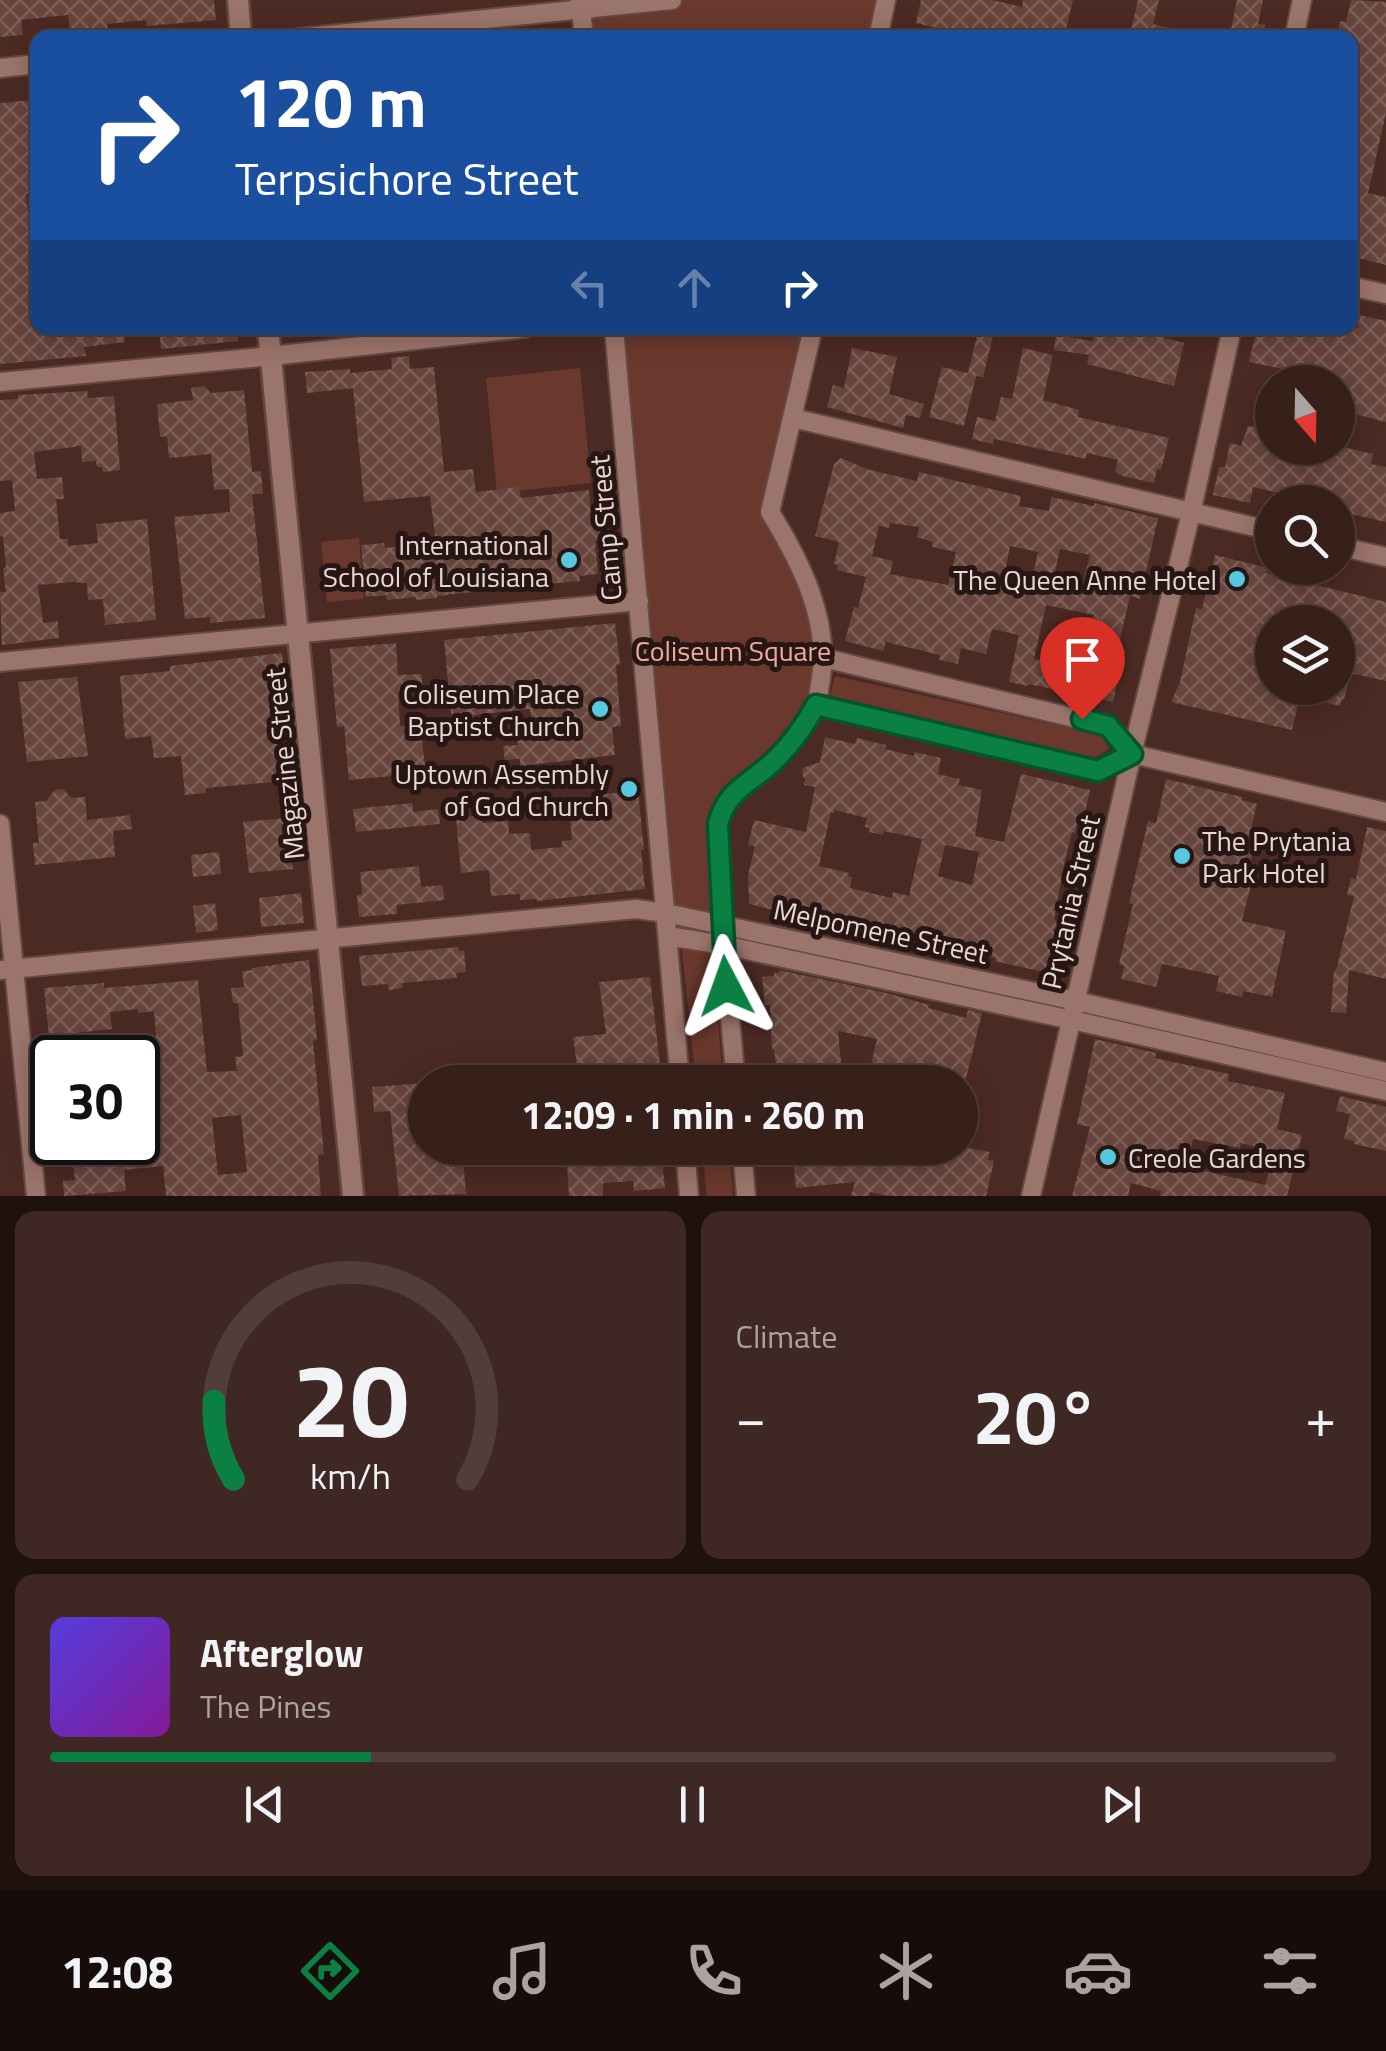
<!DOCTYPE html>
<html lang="en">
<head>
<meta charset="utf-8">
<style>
	body { margin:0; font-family:"Titillium Web",sans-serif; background:#3f2823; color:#f1f3f6; height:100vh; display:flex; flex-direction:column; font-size:38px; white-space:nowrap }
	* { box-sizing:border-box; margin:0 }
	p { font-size:32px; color:#aba3a2 }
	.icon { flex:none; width:55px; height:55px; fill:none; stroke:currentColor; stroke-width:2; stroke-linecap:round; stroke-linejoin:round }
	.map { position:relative; height:1196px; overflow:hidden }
	.details { display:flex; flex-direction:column; gap:15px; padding:15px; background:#1f120e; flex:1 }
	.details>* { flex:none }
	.guide { position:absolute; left:30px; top:30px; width:1328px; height:305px; border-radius:20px; box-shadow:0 5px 25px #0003,0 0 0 2px #523e39; background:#1a4fa0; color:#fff; overflow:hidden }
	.needle { width:65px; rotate:160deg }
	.buttons { position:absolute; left:1255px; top:365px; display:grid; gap:20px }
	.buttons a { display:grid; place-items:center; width:100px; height:100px; border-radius:50%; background:#38201a; box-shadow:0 5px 25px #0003,0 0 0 2px #523e39; font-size:50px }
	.speed { position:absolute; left:30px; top:1035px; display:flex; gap:20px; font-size:50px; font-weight:700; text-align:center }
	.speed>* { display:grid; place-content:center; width:130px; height:130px; border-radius:50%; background:#38201a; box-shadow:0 5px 25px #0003,0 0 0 2px #523e39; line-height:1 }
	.speed .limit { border:5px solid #111; border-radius:15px; background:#fff; color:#111 }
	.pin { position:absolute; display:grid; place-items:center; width:85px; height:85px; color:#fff; margin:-102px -42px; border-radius:50% 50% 50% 0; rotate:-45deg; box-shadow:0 0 10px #0007 }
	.pin .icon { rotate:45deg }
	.me { position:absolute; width:110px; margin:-55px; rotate:356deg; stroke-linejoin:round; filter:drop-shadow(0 0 8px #0008) }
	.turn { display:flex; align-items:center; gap:35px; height:210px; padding:0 40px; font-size:45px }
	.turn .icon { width:130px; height:130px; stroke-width:2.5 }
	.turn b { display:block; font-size:70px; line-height:85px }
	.lanes { display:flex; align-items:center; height:95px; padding:0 40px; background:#0003; justify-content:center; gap:50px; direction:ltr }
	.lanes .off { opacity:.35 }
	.big { font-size:75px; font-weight:700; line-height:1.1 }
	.details .tile { flex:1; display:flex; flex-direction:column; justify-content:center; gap:15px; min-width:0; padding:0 35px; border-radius:20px; background:#3f2823 }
	.details .dial { align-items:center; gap:0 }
	.dial svg { height:260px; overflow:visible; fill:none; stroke:#523e39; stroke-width:7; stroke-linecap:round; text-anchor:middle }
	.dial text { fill:#f1f3f6; stroke:none }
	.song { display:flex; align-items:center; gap:30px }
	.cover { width:120px; height:120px; border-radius:15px; background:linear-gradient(135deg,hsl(250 70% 55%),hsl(290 70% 35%)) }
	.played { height:10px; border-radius:5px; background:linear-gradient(90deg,#0b8043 25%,#523e39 25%) }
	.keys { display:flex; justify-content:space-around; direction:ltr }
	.heat { display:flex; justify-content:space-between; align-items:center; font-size:55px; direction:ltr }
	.details .tiles { flex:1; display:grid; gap:15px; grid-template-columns:1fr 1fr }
	.tile:last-child { grid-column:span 2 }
	.trip { position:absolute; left:408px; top:1065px; width:570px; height:100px; border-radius:50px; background:#38201a; box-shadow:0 5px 25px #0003,0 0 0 2px #523e39; font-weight:700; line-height:100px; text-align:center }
	.menu { display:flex; height:160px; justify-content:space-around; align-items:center; background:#160d0a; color:#aba3a2 }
	.menu .icon { width:70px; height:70px }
	.menu .on { color:#0b8043 }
	.menu b { font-size:45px; color:#f1f3f6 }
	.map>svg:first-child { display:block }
	.green { fill:#6a382d }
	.building { fill:url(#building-cross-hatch); fill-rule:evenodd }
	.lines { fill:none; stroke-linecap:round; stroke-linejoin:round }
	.minor-casing { stroke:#644942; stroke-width:22 }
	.tertiary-casing { stroke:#644942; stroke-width:25 }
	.minor { stroke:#9b746b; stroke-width:18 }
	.tertiary { stroke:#9b746b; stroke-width:20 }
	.route-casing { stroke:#07532c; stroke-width:25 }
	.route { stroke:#0b8043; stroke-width:18 }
	.poi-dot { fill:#56c9e1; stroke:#261714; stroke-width:4 }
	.labels { text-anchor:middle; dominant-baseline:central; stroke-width:10; stroke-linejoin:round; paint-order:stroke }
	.street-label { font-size:28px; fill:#ecd6d1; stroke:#261714 }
	.poi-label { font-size:28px; fill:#ecd6d1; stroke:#261714; text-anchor:end }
	.park-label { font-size:28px; fill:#f2ab9a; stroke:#261714 }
</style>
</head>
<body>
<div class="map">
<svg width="1386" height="1196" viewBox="0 0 1386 1196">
	<defs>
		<pattern id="building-cross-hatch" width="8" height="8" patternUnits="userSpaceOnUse" patternTransform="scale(2.5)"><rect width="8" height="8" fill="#67443c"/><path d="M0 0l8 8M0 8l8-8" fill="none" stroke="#7d5e57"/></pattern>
	</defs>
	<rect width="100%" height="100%" fill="#4b2a23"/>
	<path class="green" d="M 672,0 L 886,0 L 878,38 L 584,37 L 581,8 Z
		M 614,328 L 813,328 L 770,512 L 819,617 L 817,705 L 722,808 L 722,925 L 666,913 Z
		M 580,368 L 591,483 L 497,493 L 486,378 Z
		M 359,538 L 364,599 L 327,602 L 321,542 Z
		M 835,676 L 1101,735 L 1109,749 L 1093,759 L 830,696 Z
		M 688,945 L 712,949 L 723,1082 L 696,1082 L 682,950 Z
		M 702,1148 L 729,1148 L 733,1196 L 707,1196 Z"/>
	<path class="building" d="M 0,0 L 214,0 L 216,20 L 147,26 L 146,20 L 107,24 L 108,29 L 70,32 L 68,15 L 21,20 L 23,35 L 0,37 Z
		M 921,0 L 992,0 L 1022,7 L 1023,0 L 1073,0 L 1064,38 L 979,38 L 916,23 Z
		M 1138,0 L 1159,0 L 1153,24 L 1185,32 L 1184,38 L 1129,38 Z
		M 1237,0 L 1263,0 L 1258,24 L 1265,25 L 1262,38 L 1229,38 Z
		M 1351,0 L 1386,2 L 1386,113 L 1368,193 L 1386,197 L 1386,265 L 1350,256 L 1350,38 L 1336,38 L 1340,21 L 1346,22 Z
		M 35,100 L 38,124 L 38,193 L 26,194 L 30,236 L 38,235 L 38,280 L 30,280 L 35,328 L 123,328 L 125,342 L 84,347 L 86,356 L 0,364 L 0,103 Z
		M 1360,315 L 1386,321 L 1386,422 L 1338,410 L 1338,380 L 1249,362 L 1257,328 L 1358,328 Z
		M 159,328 L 236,328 L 238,341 L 161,349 Z
		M 979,328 L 995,328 L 983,377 L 976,376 L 964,426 L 929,417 L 942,367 L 968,373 Z
		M 1096,328 L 1159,328 L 1157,336 L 1184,343 L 1174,386 L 1087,364 L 1089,355 L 1054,350 L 1056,335 L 1093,341 Z
		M 852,348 L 897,357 L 889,394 L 924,404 L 920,418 L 906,415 L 903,428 L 827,407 L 833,385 L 844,388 Z
		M 1023,348 L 1053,355 L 1043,400 L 1079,410 L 1078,417 L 1169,438 L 1161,470 L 1157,469 L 1154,483 L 1122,476 L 1115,472 L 1118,460 L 1087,453 L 1086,459 L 994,439 L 993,444 L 972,439 L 977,417 L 995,421 L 1001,397 L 1012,399 Z
		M 409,356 L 410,369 L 434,367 L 444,472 L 473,469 L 476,492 L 519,487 L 521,498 L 589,490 L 592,522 L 599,521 L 601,540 L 595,541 L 598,574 L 579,576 L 580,581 L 547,584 L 547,588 L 526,590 L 526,586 L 437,596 L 437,598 L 416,600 L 416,597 L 387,600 L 386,595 L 366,597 L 361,545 L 384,543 L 385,548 L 436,543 L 430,496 L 364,502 L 353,388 L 307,393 L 305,372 L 350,369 L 350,373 L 392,369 L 391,358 Z
		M 204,386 L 211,393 L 244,390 L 252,472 L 261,471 L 263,494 L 252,494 L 265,618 L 210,623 L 210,617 L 185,619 L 174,517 L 230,512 L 229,489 L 214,490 L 211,454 L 169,458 L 167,436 L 160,437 L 157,404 L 193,400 L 191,388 Z
		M 87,391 L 88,398 L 114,396 L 120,470 L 103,472 L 102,467 L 97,467 L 96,461 L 82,462 L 81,446 L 34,452 L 37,479 L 62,477 L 64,499 L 56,499 L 60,539 L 68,539 L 68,546 L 98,543 L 96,524 L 147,519 L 156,620 L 105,625 L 103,599 L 88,600 L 87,583 L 73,582 L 38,585 L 43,623 L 58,621 L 59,638 L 2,645 L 0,592 L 6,592 L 3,568 L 6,567 L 3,536 L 0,537 L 0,513 L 15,511 L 12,480 L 0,481 L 0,400 L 18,399 L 18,395 Z
		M 1248,426 L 1272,431 L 1272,448 L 1317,448 L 1338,452 L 1338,446 L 1373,454 L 1371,464 L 1386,467 L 1386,522 L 1338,511 L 1338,502 L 1281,502 L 1283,494 L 1253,487 L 1250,503 L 1213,495 L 1219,467 L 1225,467 L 1230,443 L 1241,446 Z
		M 841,458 L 870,470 L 917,481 L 919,472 L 1021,496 L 1019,506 L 1049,511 L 1051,497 L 1094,506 L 1094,503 L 1158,518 L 1140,599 L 1130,596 L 1118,648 L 1125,650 L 1113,702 L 1029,684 L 1028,686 L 1009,682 L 1019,635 L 992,629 L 986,654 L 961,648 L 958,664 L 939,660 L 940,655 L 886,642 L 883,651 L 845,641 L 854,607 L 858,608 L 866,577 L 837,570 L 838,565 L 834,564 L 839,542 L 815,536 L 834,464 ZM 890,523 L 919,527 L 917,537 L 933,542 L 932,547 L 956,552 L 948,585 L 890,574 L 893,561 L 872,556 L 879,526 L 889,528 ZM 1010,546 L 1038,552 L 1030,588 L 1003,582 ZM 1060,549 L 1090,555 L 1082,587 L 1053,581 ZM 1046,605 L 1094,615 L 1088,637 L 1067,643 L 1062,665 L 1034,659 Z
		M 1215,555 L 1268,568 L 1266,573 L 1386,602 L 1386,681 L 1350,673 L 1344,700 L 1342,699 L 1340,706 L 1300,696 L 1292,730 L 1171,702 L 1180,682 L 1196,608 L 1202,609 ZM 1272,622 L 1338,622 L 1338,688 L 1272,688 Z
		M 615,623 L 620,664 L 616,665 L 621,726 L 612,727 L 615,755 L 520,766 L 520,759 L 505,760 L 503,746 L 518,745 L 517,739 L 533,737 L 530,709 L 473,715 L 474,721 L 452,723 L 444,640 Z
		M 396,643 L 398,675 L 421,674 L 423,690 L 398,692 L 400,726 L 420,725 L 426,773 L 349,780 L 344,726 L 337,727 L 330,649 Z
		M 282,653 L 285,680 L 272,681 L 284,781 L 206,788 L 206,793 L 185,795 L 181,756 L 154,758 L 151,736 L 125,739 L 120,676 L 170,671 L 170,666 Z
		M 77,677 L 88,756 L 27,762 L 18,682 Z
		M 825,737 L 855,744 L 857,738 L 886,745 L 885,749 L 914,756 L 915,752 L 941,758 L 938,774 L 960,779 L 958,785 L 982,790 L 975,836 L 1004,842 L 1021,774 L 1090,790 L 1085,813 L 1080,812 L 1075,833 L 1072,832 L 1064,865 L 1054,920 L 1063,922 L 1053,974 L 995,961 L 996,958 L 952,945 L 953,942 L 924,935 L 924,937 L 845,917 L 844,924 L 815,920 L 749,904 L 748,875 L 755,846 L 748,845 L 754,820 L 806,832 L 815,787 L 804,785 L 805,779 L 802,775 L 803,768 L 820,762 ZM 834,810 L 867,818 L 865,827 L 870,828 L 869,832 L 883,835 L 884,831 L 922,839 L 909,896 L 893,892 L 892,898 L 850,888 L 852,877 L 848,876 L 849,873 L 819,866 L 831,812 L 834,813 ZM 945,845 L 979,852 L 972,885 L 938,876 Z
		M 1166,779 L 1242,797 L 1241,800 L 1257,804 L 1251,830 L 1257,832 L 1247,880 L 1252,881 L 1242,921 L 1286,931 L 1272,997 L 1244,991 L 1242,997 L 1216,991 L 1219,976 L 1162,964 L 1156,987 L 1121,979 L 1124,966 L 1119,964 L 1133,904 L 1129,903 L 1136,872 L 1148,821 L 1156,823 Z
		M 63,789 L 72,798 L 85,797 L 87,820 L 130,815 L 132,829 L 113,831 L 115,857 L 35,865 L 33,843 L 39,843 L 35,802 L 46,801 L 55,790 Z
		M 638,791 L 644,850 L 641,850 L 645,889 L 537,901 L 537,899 L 520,900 L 520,894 L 491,896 L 489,870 L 461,873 L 456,818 L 482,815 L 482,823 L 508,821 L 509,834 L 530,833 L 531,850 L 562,847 L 562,841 L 572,840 L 569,806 L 594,803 L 593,795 Z
		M 412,803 L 413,812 L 438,809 L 440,824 L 356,832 L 353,809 Z
		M 286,818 L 293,869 L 249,873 L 243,822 Z
		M 1367,827 L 1386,831 L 1386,979 L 1349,970 L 1346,1013 L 1331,1012 L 1334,970 L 1336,971 L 1354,896 L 1347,895 L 1351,878 L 1356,879 Z
		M 219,852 L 221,874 L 193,877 L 191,855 Z
		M 419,866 L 421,887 L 443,885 L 444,900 L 397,905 L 397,914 L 359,917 L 357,895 L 362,894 L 360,872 Z
		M 301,893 L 304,923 L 261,927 L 259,898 Z
		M 215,903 L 218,930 L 196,933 L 193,906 Z
		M 458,947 L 459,951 L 464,951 L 466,972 L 456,973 L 457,978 L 402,983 L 403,988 L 389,990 L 388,984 L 362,986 L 359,956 Z
		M 309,960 L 317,1040 L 313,1041 L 324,1154 L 318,1155 L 321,1196 L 166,1196 L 163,1166 L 124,1170 L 126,1191 L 64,1196 L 63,1181 L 75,1180 L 71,1142 L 161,1142 L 153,1060 L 158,1060 L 154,1011 L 138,1013 L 138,1009 L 110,1012 L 112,1029 L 49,1036 L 44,988 L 104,983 L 104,988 L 198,980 L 207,1072 L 237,1071 L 235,1057 L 243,1056 L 238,1003 L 233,1003 L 231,988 L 244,987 L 242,971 L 252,970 L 252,968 ZM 241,1115 L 247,1172 L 218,1175 L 212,1118 Z
		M 779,970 L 887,993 L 929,1005 L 928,1008 L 966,1018 L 968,1010 L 982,1013 L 965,1083 L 910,1069 L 908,1080 L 869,1073 L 877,1039 L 838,1031 L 842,1072 L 832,1072 L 833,1082 L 778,1082 L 774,1049 L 772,1049 L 770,1005 L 765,1005 L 762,977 L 774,976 L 774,973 L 780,972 Z
		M 650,977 L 661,1074 L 648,1075 L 649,1082 L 610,1082 L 609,1078 L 579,1080 L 573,1037 L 606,1034 L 599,982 Z
		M 1095,1039 L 1156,1053 L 1155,1058 L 1229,1074 L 1228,1081 L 1285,1093 L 1277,1129 L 1302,1135 L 1287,1196 L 1160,1196 L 1161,1191 L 1131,1183 L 1128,1196 L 1072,1196 L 1090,1127 L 1077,1124 ZM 1193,1139 L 1240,1148 L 1241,1143 L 1274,1152 L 1265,1185 L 1187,1167 Z
		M 425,1083 L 425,1148 L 462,1148 L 466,1194 L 399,1196 L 390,1111 L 374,1112 L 372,1087 Z
		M 1340,1096 L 1386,1107 L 1386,1151 L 1354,1144 L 1354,1141 L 1344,1139 L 1350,1114 L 1336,1111 Z
		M 792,1148 L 848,1148 L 849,1158 L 851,1148 L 968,1148 L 990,1152 L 988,1160 L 994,1161 L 986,1196 L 888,1196 L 870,1192 L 869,1196 L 851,1196 L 855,1182 L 796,1188 Z
		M 661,1151 L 665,1188 L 634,1191 L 633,1181 L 603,1183 L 603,1196 L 569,1196 L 567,1161 Z"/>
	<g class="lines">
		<defs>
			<path id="minor" d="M 580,0 L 584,38
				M 299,38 L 672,0
				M 878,38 L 886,0
				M 1294,38 L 1302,0
				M 0,68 L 38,64
				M 1350,286 L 1386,294
				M 614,328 L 680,1082
				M 0,382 L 271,356 L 525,328
				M 793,418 L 1272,531
				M 1338,546 L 1386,557
				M 824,658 L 1108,726 L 1132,754 L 1386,812
				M 0,662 L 639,601
				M 817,705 L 1097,771 L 1132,754
				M 0,824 L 36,1196
				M 668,936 L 723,945 L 1072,1020 L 1386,1091
				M 0,970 L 636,909 L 666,913 L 1076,1001 L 1386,1072
				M 736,1082 L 724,954 L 718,824 C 727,791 749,784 772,763 C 788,748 806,727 815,708 C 819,699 819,688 821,678 C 830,619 800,561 770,512 L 813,328
				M 685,1148 L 689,1196
				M 742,1148 L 746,1196
				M 1031,1196 L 1132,754 L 1191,513 L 1232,328"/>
			<path id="tertiary" d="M 238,0 L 241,38
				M 268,328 L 353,1196"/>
		</defs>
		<use href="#minor" class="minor-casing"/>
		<use href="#tertiary" class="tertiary-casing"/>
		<use href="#minor" class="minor"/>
		<use href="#tertiary" class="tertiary"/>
	</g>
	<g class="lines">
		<defs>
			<path id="route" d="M 726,986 L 718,824 C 727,789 750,784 774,761 C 791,745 805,725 816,705 L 1098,771 L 1132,754 L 1108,726 L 1082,719"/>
		</defs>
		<use href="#route" class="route-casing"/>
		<use href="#route" class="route"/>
	</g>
	<g class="poi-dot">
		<circle cx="569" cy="560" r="10"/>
		<circle cx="1237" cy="579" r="10"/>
		<circle cx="600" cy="709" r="10"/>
		<circle cx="629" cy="789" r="10"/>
		<circle cx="1182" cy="856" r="10"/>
		<circle cx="1108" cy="1157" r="10"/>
	</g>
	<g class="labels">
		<g class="street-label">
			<text transform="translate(605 528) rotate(-95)">Camp Street</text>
			<text transform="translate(284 764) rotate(-96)">Magazine Street</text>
			<text transform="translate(1070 902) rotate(-77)">Prytania Street</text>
			<text transform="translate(881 931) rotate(12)">Melpomene Street</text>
		</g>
		<g class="poi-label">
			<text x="549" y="544">International<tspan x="549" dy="32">School of Louisiana</tspan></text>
			<text x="1217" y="579">The Queen Anne Hotel</text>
			<text x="580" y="693">Coliseum Place<tspan x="580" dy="32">Baptist Church</tspan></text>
			<text x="609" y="773">Uptown Assembly<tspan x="609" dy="32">of God Church</tspan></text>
			<text x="1202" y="840" text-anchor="start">The Prytania<tspan x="1202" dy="32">Park Hotel</tspan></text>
			<text x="1128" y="1157" text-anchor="start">Creole Gardens</text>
		</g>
		<g class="park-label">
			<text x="733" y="650">Coliseum Square</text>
		</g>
	</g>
</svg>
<div class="buttons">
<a><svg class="needle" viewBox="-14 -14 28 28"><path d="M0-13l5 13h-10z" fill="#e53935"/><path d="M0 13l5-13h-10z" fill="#aba3a2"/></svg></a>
<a><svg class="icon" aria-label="search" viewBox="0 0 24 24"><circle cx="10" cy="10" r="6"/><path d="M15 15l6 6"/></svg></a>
<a><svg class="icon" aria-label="layers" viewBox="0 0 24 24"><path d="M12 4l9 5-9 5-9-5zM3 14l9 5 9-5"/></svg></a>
</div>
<div class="speed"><div class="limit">30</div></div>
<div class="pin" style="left:1082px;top:719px;background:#d93025"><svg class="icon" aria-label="arrive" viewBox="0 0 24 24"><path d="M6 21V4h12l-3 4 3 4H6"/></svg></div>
<svg class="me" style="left:726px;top:986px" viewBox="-20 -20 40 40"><path d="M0-17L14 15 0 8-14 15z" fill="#0b8043" stroke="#fff" stroke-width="4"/></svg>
<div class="trip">12:09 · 1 min · 260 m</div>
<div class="guide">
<div class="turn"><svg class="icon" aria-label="right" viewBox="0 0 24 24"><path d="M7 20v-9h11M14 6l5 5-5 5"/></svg><div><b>120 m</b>Terpsichore Street</div></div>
<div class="lanes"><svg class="icon off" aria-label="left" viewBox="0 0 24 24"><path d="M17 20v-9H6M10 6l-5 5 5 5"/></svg><svg class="icon off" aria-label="ahead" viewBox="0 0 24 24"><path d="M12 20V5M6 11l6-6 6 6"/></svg><svg class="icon" aria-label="right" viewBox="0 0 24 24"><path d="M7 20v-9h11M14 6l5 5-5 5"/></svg></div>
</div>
</div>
<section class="details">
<div class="tiles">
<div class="tile dial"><svg viewBox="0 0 100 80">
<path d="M14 69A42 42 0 1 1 86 69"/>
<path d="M14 69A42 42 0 0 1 8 45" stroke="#0b8043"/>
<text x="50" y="56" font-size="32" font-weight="700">20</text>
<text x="50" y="72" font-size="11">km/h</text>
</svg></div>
<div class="tile"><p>Climate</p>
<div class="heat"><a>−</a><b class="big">20°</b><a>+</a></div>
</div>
<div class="tile">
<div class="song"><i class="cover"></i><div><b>Afterglow</b><p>The Pines</p></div></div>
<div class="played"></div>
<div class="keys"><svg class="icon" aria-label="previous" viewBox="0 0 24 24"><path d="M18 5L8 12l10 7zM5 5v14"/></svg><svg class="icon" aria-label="pause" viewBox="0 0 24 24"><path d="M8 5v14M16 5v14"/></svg><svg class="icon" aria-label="next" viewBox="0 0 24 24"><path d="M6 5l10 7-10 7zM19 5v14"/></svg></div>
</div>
</div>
</section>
<nav class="menu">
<b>12:08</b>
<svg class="icon on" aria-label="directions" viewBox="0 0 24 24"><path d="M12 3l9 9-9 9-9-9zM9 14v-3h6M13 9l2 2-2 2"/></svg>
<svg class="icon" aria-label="music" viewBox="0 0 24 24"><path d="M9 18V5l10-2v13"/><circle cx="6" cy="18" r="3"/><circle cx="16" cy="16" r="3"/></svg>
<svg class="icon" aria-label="phone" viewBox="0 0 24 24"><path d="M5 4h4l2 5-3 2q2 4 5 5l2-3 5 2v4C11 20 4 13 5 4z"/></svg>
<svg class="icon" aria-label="climate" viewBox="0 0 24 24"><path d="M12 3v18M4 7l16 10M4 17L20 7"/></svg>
<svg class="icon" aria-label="car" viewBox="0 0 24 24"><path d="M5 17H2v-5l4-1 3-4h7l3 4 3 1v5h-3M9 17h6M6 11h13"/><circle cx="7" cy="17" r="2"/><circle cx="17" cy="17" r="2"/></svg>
<svg class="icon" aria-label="filters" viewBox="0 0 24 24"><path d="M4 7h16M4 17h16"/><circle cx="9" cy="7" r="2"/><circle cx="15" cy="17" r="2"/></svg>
</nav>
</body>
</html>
